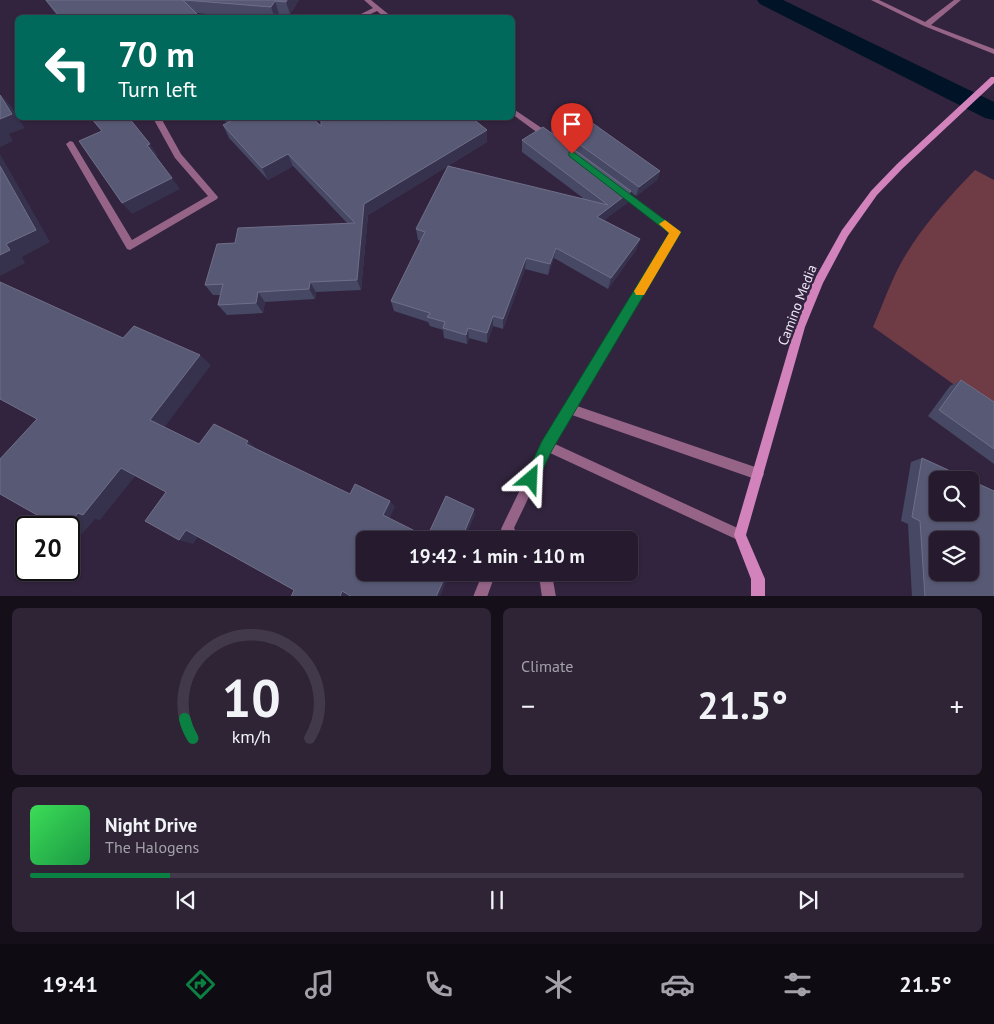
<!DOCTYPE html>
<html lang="en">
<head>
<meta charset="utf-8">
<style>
	body { margin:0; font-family:"PT Sans",sans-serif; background:#2e2436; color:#f1f3f6; height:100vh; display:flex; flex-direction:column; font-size:19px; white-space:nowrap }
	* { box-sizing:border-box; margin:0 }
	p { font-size:16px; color:#a4a1aa }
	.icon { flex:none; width:28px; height:28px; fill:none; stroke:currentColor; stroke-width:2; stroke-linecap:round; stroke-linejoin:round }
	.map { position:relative; height:596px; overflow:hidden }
	.side { display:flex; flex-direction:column; gap:12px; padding:12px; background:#150f19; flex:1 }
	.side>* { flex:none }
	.top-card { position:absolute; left:15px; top:15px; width:500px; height:105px; border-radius:8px; box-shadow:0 1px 4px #0004,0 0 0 1px #42394a; background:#00695c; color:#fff; overflow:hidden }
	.fabs { position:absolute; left:929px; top:471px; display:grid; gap:10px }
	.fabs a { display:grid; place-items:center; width:50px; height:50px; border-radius:8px; background:#261b2e; box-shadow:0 1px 4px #0004,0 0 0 1px #42394a; font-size:25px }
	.speed { position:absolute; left:15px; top:516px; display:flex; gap:10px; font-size:25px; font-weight:700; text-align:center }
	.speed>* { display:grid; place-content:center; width:65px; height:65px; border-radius:50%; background:#261b2e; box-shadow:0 1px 4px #0004,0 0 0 1px #42394a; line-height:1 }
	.speed .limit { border:2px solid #111; border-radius:8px; background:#fff; color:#111 }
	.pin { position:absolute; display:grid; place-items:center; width:42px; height:42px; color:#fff; margin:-51px -21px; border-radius:50% 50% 50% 0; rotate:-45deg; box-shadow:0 0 5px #0007 }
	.pin .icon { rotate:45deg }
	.me { position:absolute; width:55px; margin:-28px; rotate:26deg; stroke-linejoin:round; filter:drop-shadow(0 0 4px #0008) }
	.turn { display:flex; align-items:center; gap:18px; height:105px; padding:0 20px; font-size:22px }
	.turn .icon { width:65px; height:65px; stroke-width:2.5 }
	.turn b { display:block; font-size:35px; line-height:42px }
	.big { font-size:38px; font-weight:700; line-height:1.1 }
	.side .widget { flex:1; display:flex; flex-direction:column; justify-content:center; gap:8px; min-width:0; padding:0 18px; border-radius:8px; background:#2e2436 }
	.side .dial { align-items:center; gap:0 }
	.dial svg { height:130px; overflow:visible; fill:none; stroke:#42394a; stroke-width:7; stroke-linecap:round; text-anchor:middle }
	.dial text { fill:#f1f3f6; stroke:none }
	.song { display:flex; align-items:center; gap:15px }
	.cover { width:60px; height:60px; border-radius:8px; background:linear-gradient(135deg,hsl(130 70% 55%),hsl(140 70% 35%)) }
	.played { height:5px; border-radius:2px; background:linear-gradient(90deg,#0b8043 15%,#42394a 15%) }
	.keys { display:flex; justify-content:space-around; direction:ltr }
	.heat { display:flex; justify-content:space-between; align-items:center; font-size:28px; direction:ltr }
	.side .tiles { flex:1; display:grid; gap:12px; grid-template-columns:1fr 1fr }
	.widget:last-child { grid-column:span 2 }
	.trip { position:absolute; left:356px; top:531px; width:282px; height:50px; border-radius:8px; background:#261b2e; box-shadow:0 1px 4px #0004,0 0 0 1px #42394a; font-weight:700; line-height:50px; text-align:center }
	.menu { display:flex; height:80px; justify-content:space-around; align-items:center; background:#0f0b12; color:#a4a1aa }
	.menu .icon { width:35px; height:35px }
	.menu .active { color:#0b8043 }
	.menu b { font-size:22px; color:#f1f3f6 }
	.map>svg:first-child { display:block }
	.green { fill:#6f3b45 }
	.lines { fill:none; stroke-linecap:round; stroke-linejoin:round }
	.canal { fill:#011427; fill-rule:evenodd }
	.lane { fill:#966487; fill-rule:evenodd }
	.secondary { fill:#d383bc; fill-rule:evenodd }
	.wall { fill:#464864 }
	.shaded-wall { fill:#36324e }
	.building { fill:#585974; stroke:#706f89; fill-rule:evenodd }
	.route { fill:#0b8043; stroke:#07532c }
	.slow { fill:#f59e0b }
	.labels { text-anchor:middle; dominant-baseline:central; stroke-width:5; stroke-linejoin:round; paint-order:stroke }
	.street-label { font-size:14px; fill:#efe7f8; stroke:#32243e }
</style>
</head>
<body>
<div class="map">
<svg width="994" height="597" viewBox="0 0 994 597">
	<rect width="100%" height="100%" fill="#32243e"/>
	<path class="green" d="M 975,170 L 994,180 L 994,413 L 873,327 C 880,311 886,294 894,277 C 913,236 944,202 975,170 Z"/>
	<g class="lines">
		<path class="canal" d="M 757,0 L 783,0 L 994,102 L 994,120 L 985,118 L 760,4 Z"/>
		<path class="lane" d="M 364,0 L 371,0 L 393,18 L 385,18 L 377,11 L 362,18 L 353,18 L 373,8 Z
			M 871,0 L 879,0 L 925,22 L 954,0 L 961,0 L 931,25 L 994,49 L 994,54 L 924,26 Z
			M 512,108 L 552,135 L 552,139 L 546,139 L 512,114 Z
			M 153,118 L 161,118 L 181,154 L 218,197 L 217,199 L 130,250 L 127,249 L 66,144 L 70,141 L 73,142 L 132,240 L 208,196 L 175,158 Z
			M 619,186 L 681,232 L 577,406 L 758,468 L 762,470 L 764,474 L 762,478 L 758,480 L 572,415 L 555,444 L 744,531 L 746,535 L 744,539 L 740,541 L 550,453 L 514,528 L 521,540 L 507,540 L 501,529 L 543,442 L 671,233 L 616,191 L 615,189 Z
			M 483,572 L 496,572 L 487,597 L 473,597 Z
			M 534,572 L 549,572 L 553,580 L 556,597 L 542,597 L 540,583 Z"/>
		<path class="secondary" d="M 991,77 L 994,77 L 994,83 L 903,168 L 877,195 L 848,236 L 823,283 L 805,327 L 746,535 L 765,579 L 765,597 L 751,597 L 751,579 L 734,535 L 795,327 L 813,282 L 842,230 L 871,191 L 897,164 Z"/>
	</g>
	<path class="wall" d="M 45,0 L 299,0 L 290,14 L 279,14 L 277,18 L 250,18 L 196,13 L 201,18 L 59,18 Z
		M 222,118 L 312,118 L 321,126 L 388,120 L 487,142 L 368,215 L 361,290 L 316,292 L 315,299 L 265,302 L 263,313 L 227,315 L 218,305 L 221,295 L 213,295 L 205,285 L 235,243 L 348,224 L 293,166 L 268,180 L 229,138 L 223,125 L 227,123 Z
		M 551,124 L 660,171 L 657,180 L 636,196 L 631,192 L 627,203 L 604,220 L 640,239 L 636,250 L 608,289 L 554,258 L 548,275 L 525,269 L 503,329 L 493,326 L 487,343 L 469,338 L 467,344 L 444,338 L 443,330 L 430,326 L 428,322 L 394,311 L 391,301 L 421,241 L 418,240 L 416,229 L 583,198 L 522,152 L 522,140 L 551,132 Z
		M 961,380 L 994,402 L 994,464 L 928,416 L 950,386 Z
		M 922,458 L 994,597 L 912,597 L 908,524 L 901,521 L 911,462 Z"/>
	<path class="shaded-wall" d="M 287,0 L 299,0 L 290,14 L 286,2 Z
		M 275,1 L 279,14 L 277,18 L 275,18 L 271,7 Z
		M 0,94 L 12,107 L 18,118 L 25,128 L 9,134 L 13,141 L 0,147 Z
		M 487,130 L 487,142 L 368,215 L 361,290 L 357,280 L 364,204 Z
		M 150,144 L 158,156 L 155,157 L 147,145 Z
		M 0,154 L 50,242 L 22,257 L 25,263 L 0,276 Z
		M 288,154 L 293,166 L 268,180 L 262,168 Z
		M 660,171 L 657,180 L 636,196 L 639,187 Z
		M 172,178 L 180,189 L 132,214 L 122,203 Z
		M 631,191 L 627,203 L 594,228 L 597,217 Z
		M 640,239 L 636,250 L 608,289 L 611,278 Z
		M 556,248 L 554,258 L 548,275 L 550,264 Z
		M 526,258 L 525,269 L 503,329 L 503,319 Z
		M 310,282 L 316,292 L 315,299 L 309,289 Z
		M 258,292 L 265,302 L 263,313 L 256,303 Z
		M 493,316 L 493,326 L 487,343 L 487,333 Z
		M 468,328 L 469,338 L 467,344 L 466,335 Z
		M 200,355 L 211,365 L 164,428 L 150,420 Z
		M 248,441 L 257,449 L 256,451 L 246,444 Z
		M 121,468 L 136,475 L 100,520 L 95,519 L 82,534 L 69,531 L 69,528 L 66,528 L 78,513 Z
		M 390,501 L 395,507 L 388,521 L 383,515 Z
		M 474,509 L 475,515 L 464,540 L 461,540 Z
		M 186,530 L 199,535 L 193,544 L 179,540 Z
		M 447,572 L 450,572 L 440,597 L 436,597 Z
		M 342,591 L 349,593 L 348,597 L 340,597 Z"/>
	<path class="building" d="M 46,0 L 183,0 L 201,18 L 61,18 Z
		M 184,0 L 287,0 L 286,2 L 275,1 L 271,7 Z
		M 0,95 L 12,114 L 0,119 Z
		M 574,110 L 660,171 L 639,187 L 551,124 Z
		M 91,118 L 129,118 L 150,144 L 147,145 L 172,178 L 122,203 L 79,141 L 102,131 Z
		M 227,118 L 312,118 L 321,126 L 321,118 L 386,118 L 386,121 L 393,118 L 472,118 L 487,130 L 364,204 L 357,280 L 310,282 L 309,289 L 258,292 L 256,303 L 218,305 L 223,284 L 205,285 L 217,244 L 235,243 L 238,228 L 355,223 L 288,154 L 262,168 L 223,125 L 231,121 Z
		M 543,127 L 631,191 L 597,217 L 640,239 L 611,278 L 556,248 L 550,264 L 526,258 L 503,319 L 493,316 L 487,333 L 468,328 L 466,335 L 443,328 L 445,322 L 427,317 L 430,313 L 391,301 L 425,232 L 416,229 L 448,166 L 608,205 L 522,140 Z
		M 0,166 L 36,230 L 6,244 L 10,250 L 0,255 Z
		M 0,282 L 123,338 L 134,326 L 200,355 L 150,420 L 199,444 L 214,424 L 248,441 L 246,444 L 350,494 L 355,484 L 390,501 L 383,515 L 427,537 L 446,496 L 474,509 L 461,540 L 365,540 L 365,572 L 447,572 L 436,597 L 352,597 L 342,591 L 340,597 L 291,597 L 294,590 L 186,530 L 179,540 L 145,521 L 166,492 L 121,468 L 83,515 L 78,513 L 66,528 L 60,528 L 0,494 L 0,459 L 37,419 L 0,399 Z
		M 961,380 L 994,402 L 994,449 L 939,410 Z
		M 922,458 L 970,480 L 938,480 L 938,512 L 970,512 L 970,480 L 994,491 L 994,597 L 925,597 L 920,521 L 912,517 ZM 938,540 L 970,540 L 970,572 L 938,572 Z"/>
	<path class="route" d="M 572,151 L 681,232 L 552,450 L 536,484 L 531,486 L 526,484 L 524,479 L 542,441 L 669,233 L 569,156 L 569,152 Z"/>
	<path class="slow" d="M 665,220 L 681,232 L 644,295 L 636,295 L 634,291 L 636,288 L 669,233 L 659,224 Z"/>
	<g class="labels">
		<g class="street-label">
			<text transform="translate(797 305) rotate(-69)">Camino Media</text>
		</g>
	</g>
</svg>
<div class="fabs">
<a><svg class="icon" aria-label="search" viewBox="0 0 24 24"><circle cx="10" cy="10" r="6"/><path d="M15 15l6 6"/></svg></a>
<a><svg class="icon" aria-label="layers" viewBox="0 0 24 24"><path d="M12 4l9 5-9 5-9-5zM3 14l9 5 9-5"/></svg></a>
</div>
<div class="speed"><div class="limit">20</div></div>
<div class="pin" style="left:572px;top:154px;background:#d93025"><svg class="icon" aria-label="arrive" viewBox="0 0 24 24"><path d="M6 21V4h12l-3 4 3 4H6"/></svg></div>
<svg class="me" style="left:531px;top:479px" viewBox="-20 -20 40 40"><path d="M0-17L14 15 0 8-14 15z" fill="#0b8043" stroke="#fff" stroke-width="4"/></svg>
<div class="trip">19:42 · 1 min · 110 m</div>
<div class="top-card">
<div class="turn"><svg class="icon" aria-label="left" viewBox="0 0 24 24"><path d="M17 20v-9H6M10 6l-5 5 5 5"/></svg><div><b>70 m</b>Turn left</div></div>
</div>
</div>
<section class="side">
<div class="tiles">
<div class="widget dial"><svg viewBox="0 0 100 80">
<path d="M14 69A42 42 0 1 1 86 69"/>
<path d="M14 69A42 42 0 0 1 9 57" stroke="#0b8043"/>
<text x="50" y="56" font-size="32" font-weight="700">10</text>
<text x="50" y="72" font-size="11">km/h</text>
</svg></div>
<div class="widget"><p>Climate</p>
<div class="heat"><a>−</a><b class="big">21.5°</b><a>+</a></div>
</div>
<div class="widget">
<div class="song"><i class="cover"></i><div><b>Night Drive</b><p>The Halogens</p></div></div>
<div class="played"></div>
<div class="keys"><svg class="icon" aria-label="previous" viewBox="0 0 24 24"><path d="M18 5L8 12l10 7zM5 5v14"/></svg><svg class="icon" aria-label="pause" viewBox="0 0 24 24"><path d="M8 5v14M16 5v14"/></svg><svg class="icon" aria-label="next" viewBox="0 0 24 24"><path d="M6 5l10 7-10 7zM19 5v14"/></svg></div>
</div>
</div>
</section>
<nav class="menu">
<b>19:41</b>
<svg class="icon active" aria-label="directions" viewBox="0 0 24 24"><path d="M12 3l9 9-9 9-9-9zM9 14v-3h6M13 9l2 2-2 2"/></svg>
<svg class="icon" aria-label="music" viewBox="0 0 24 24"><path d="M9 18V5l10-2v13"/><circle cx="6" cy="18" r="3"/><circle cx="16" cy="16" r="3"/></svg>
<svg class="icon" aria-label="phone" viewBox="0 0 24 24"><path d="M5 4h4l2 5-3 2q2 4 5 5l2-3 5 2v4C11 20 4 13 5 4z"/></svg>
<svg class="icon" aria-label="climate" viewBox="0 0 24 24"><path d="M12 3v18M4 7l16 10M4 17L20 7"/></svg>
<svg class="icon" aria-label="car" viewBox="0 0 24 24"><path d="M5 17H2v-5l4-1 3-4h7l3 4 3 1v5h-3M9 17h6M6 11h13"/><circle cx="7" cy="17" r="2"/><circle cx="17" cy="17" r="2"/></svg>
<svg class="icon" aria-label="filters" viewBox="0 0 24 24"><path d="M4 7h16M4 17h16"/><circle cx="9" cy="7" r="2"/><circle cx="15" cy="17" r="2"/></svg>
<b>21.5°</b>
</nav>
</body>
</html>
